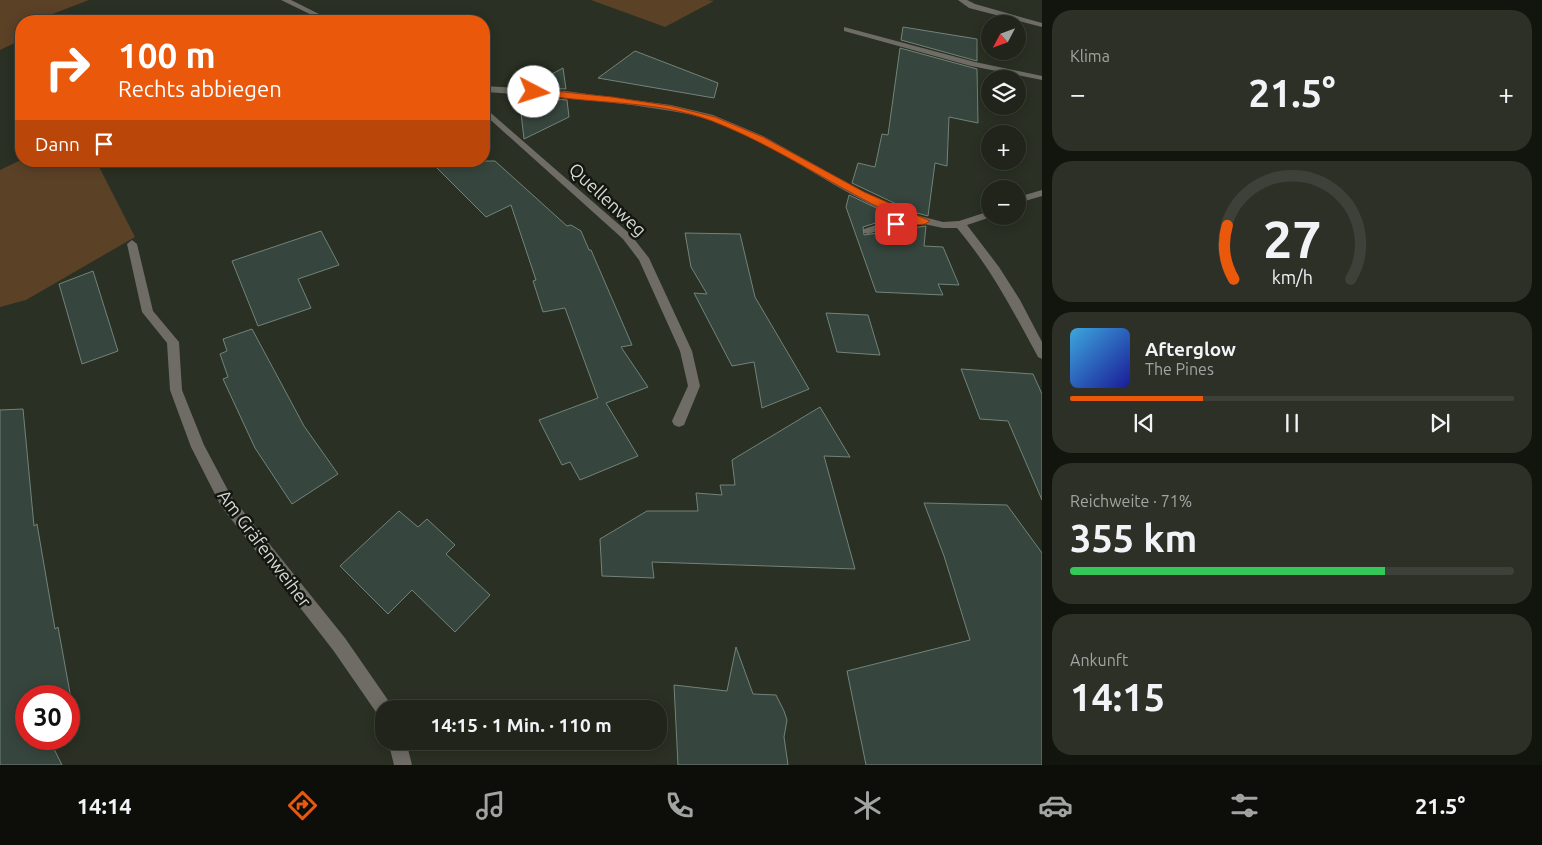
<!DOCTYPE html>
<html lang="de">
<head>
<meta charset="utf-8">
<style>
	body { margin:0; font-family:Ubuntu,sans-serif; background:#2d3027; color:#f1f3f6; height:100vh; display:flex; flex-direction:column; font-size:19px; white-space:nowrap }
	* { box-sizing:border-box; margin:0 }
	p { font-size:16px; color:#a2a4a2 }
	.icon { flex:none; width:28px; height:28px; fill:none; stroke:currentColor; stroke-width:2; stroke-linecap:round; stroke-linejoin:round }
	.map { position:relative; flex:1; overflow:hidden }
	.drawer { display:flex; flex-direction:column; gap:10px; padding:10px; background:#12140e; width:500px }
	.drawer>* { flex:none }
	.hud { position:absolute; left:15px; top:15px; width:475px; height:152px; border-radius:20px; box-shadow:0 2px 12px #0003,0 0 0 1px #3d4139; background:#ea580c; color:#fff; overflow:hidden }
	.needle { width:32px; rotate:229deg }
	.fabs { position:absolute; left:981px; top:15px; display:grid; gap:10px }
	.fabs a { display:grid; place-items:center; width:45px; height:45px; border-radius:50%; background:#20241a; box-shadow:0 2px 12px #0003,0 0 0 1px #3d4139; font-size:25px }
	.speed { position:absolute; left:15px; top:685px; display:flex; gap:10px; font-size:25px; font-weight:700; text-align:center }
	.speed>* { display:grid; place-content:center; width:65px; height:65px; border-radius:50%; background:#20241a; box-shadow:0 2px 12px #0003,0 0 0 1px #3d4139; line-height:1 }
	.speed .limit { border:8px solid #d22; background:#fff; color:#111 }
	.pin { position:absolute; display:grid; place-items:center; width:42px; height:42px; color:#fff; margin:-21px; border-radius:10px; box-shadow:0 2px 8px #0006 }
	.me { position:absolute; width:55px; margin:-28px; rotate:95deg; stroke-linejoin:round; filter:drop-shadow(0 0 4px #0008) }
	.turn { display:flex; align-items:center; gap:18px; height:105px; padding:0 20px; font-size:22px }
	.turn .icon { width:65px; height:65px; stroke-width:2.5 }
	.turn b { display:block; font-size:35px; line-height:42px }
	.then { display:flex; align-items:center; height:48px; padding:0 20px; background:#0003; gap:10px; font-size:19px }
	.big { font-size:38px; font-weight:700; line-height:1.1 }
	.drawer .widget { flex:1; display:flex; flex-direction:column; justify-content:center; gap:8px; min-width:0; padding:0 18px; border-radius:20px; background:#2d3027 }
	.drawer .dial { align-items:center; gap:0 }
	.dial svg { height:130px; overflow:visible; fill:none; stroke:#3d4139; stroke-width:7; stroke-linecap:round; text-anchor:middle }
	.dial text { fill:#f1f3f6; stroke:none }
	.song { display:flex; align-items:center; gap:15px }
	.cover { width:60px; height:60px; border-radius:8px; background:linear-gradient(135deg,hsl(200 70% 55%),hsl(240 70% 35%)) }
	.played { height:5px; border-radius:2px; background:linear-gradient(90deg,#ea580c 30%,#3d4139 30%) }
	.keys { display:flex; justify-content:space-around; direction:ltr }
	.heat { display:flex; justify-content:space-between; align-items:center; font-size:28px; direction:ltr }
	.charge { height:8px; border-radius:4px; background:linear-gradient(90deg,#34c759 71%,#3d4139 0) }
	.trip { position:absolute; left:375px; top:700px; width:292px; height:50px; border-radius:20px; background:#20241a; box-shadow:0 2px 12px #0003,0 0 0 1px #3d4139; font-weight:700; line-height:50px; text-align:center }
	.dock { display:flex; height:80px; justify-content:space-around; align-items:center; background:#0d0e0a; color:#a2a4a2 }
	.dock .icon { width:35px; height:35px }
	.dock .active { color:#ea580c }
	.dock b { font-size:22px; color:#f1f3f6 }
	main { display:flex; flex:1; min-height:0 }
	.map>svg:first-child { display:block }
	.green { fill:#5b4126 }
	.building { fill:#36453d; stroke:#73837a }
	.lines { fill:none; stroke-linecap:round; stroke-linejoin:round }
	.minor { fill:#6e6c65; fill-rule:evenodd }
	.route { fill:#ea580c; stroke:#983908 }
	.labels { text-anchor:middle; dominant-baseline:central; stroke-width:5; stroke-linejoin:round; paint-order:stroke }
	.street-label { font-size:18px; fill:#d5d9d1; stroke:#141711 }
</style>
</head>
<body>
<main>
<div class="map">
<svg width="1042" height="765" viewBox="0 0 1042 765">
	<rect width="100%" height="100%" fill="#2a3023"/>
	<path class="green" d="M 0,0 L 89,0 L 34,21 L 21,21 L 21,40 L 0,50 Z
		M 591,0 L 708,0 L 714,1 L 665,27 Z
		M 21,160 L 96,161 L 135,237 L 26,300 L 0,307 L 0,170 Z"/>
	<path class="building" d="M 903,27 L 977,39 L 977,61 L 901,40 Z
		M 900,48 L 977,69 L 978,123 L 949,117 L 947,166 L 935,163 L 928,216 L 913,212 L 852,183 L 858,163 L 875,167 L 882,134 L 888,135 Z
		M 635,51 L 718,83 L 714,98 L 598,78 Z
		M 563,68 L 566,89 L 528,87 Z
		M 519,96 L 567,100 L 569,117 L 524,139 Z
		M 430,161 L 495,161 L 567,226 L 571,225 L 581,231 L 589,250 L 591,250 L 632,345 L 621,347 L 648,387 L 606,403 L 638,456 L 580,480 L 570,462 L 562,465 L 539,420 L 598,398 L 565,308 L 543,312 L 533,281 L 536,280 L 511,205 L 486,217 Z
		M 849,195 L 900,219 L 882,221 L 863,227 L 864,235 L 926,226 L 924,246 L 943,247 L 959,285 L 938,284 L 943,295 L 876,292 L 846,207 Z
		M 321,231 L 339,265 L 298,279 L 311,308 L 258,326 L 232,261 Z
		M 685,233 L 740,234 L 755,297 L 809,389 L 762,408 L 754,362 L 732,366 L 694,293 L 707,294 L 691,267 Z
		M 93,271 L 118,351 L 82,364 L 59,284 Z
		M 826,313 L 868,315 L 880,355 L 837,352 Z
		M 252,329 L 304,426 L 338,474 L 292,504 L 255,448 L 223,379 L 228,377 L 220,354 L 227,351 L 223,339 Z
		M 961,369 L 1033,374 L 1042,394 L 1042,500 L 1008,421 L 980,419 Z
		M 820,407 L 850,457 L 824,456 L 855,569 L 652,562 L 654,578 L 602,576 L 600,539 L 647,511 L 698,511 L 696,493 L 722,495 L 720,485 L 735,485 L 732,460 Z
		M 23,409 L 34,526 L 37,524 L 55,629 L 58,627 L 76,726 L 69,730 L 69,696 L 26,696 L 26,739 L 53,739 L 50,741 L 62,765 L 0,765 L 0,410 Z
		M 924,503 L 1007,505 L 1042,553 L 1042,765 L 866,765 L 847,671 L 970,640 L 944,556 Z
		M 399,511 L 418,527 L 427,519 L 455,545 L 446,554 L 490,595 L 455,632 L 412,590 L 388,614 L 340,566 Z
		M 736,647 L 753,694 L 776,695 L 784,711 L 787,720 L 784,737 L 788,765 L 678,765 L 674,685 L 727,691 Z"/>
	<g class="lines">
		<path class="minor" d="M 281,0 L 291,0 L 333,21 L 324,21 Z
			M 958,0 L 967,0 L 975,4 L 1042,23 L 1042,27 L 969,8 Z
			M 844,27 L 975,62 L 1042,76 L 1042,80 L 971,66 L 844,31 Z
			M 484,86 L 565,91 L 671,105 L 713,115 L 763,136 L 864,192 L 912,214 L 943,222 L 959,221 L 990,211 L 990,216 L 994,216 L 967,225 L 999,267 L 1020,300 L 1042,342 L 1042,359 L 1038,357 C 1013,311 991,268 957,228 L 943,228 L 924,224 L 883,229 L 868,234 L 864,233 L 864,229 L 882,223 L 907,220 C 838,195 780,144 710,120 C 685,112 658,109 632,105 C 583,99 534,95 484,92 Z
			M 484,107 L 631,235 L 649,258 L 692,351 L 700,386 L 684,425 L 679,427 L 674,425 L 672,421 L 688,386 L 680,351 L 639,260 L 623,239 L 484,114 Z
			M 1042,190 L 1042,196 L 1018,203 L 1018,197 Z
			M 132,240 L 137,244 L 153,311 L 179,342 L 182,390 L 204,445 L 231,496 L 345,638 L 390,703 L 392,709 L 384,709 L 384,717 L 378,715 L 333,650 L 221,506 L 191,447 L 170,390 L 167,343 L 142,312 L 127,244 Z
			M 388,741 L 406,741 L 412,765 L 394,765 Z"/>
	</g>
	<path class="route" d="M 534,89 L 612,97 L 671,106 L 715,117 L 763,137 L 864,192 L 930,221 L 925,224 L 893,227 L 893,222 L 909,220 C 884,212 860,197 837,185 C 796,162 756,138 712,121 C 654,99 591,105 531,93 L 530,92 Z"/>
	<g class="labels">
		<g class="street-label">
			<text transform="translate(608 199) rotate(43)">Quellenweg</text>
			<text transform="translate(265 548) rotate(53)">Am Gräfenweiher</text>
		</g>
	</g>
</svg>
<div class="fabs">
<a><svg class="needle" viewBox="-14 -14 28 28"><path d="M0-13l5 13h-10z" fill="#e53935"/><path d="M0 13l5-13h-10z" fill="#a2a4a2"/></svg></a>
<a><svg class="icon" aria-label="layers" viewBox="0 0 24 24"><path d="M12 4l9 5-9 5-9-5zM3 14l9 5 9-5"/></svg></a>
<a>+</a>
<a>−</a>
</div>
<div class="speed"><div class="limit">30</div></div>
<div class="pin" style="left:896px;top:224px;background:#d93025"><svg class="icon" aria-label="arrive" viewBox="0 0 24 24"><path d="M6 21V4h12l-3 4 3 4H6"/></svg></div>
<svg class="me" style="left:534px;top:92px" viewBox="-20 -20 40 40"><circle r="19" fill="#fff"/><path d="M0-13L10 11 0 6-10 11z" fill="#ea580c"/></svg>
<div class="trip">14:15 · 1 Min. · 110 m</div>
<div class="hud">
<div class="turn"><svg class="icon" aria-label="right" viewBox="0 0 24 24"><path d="M7 20v-9h11M14 6l5 5-5 5"/></svg><div><b>100 m</b>Rechts abbiegen</div></div>
<div class="then">Dann<svg class="icon" aria-label="arrive" viewBox="0 0 24 24"><path d="M6 21V4h12l-3 4 3 4H6"/></svg></div>
</div>
</div>
<section class="drawer">
<div class="widget"><p>Klima</p>
<div class="heat"><a>−</a><b class="big">21.5°</b><a>+</a></div>
</div>
<div class="widget dial"><svg viewBox="0 0 100 80">
<path d="M14 69A42 42 0 1 1 86 69"/>
<path d="M14 69A42 42 0 0 1 10 36" stroke="#ea580c"/>
<text x="50" y="56" font-size="32" font-weight="700">27</text>
<text x="50" y="72" font-size="11">km/h</text>
</svg></div>
<div class="widget">
<div class="song"><i class="cover"></i><div><b>Afterglow</b><p>The Pines</p></div></div>
<div class="played"></div>
<div class="keys"><svg class="icon" aria-label="previous" viewBox="0 0 24 24"><path d="M18 5L8 12l10 7zM5 5v14"/></svg><svg class="icon" aria-label="pause" viewBox="0 0 24 24"><path d="M8 5v14M16 5v14"/></svg><svg class="icon" aria-label="next" viewBox="0 0 24 24"><path d="M6 5l10 7-10 7zM19 5v14"/></svg></div>
</div>
<div class="widget"><p>Reichweite · 71%</p><b class="big">355 km</b><div class="charge"></div></div>
<div class="widget"><p>Ankunft</p><b class="big">14:15</b></div>
</section>
</main>
<nav class="dock">
<b>14:14</b>
<svg class="icon active" aria-label="directions" viewBox="0 0 24 24"><path d="M12 3l9 9-9 9-9-9zM9 14v-3h6M13 9l2 2-2 2"/></svg>
<svg class="icon" aria-label="music" viewBox="0 0 24 24"><path d="M9 18V5l10-2v13"/><circle cx="6" cy="18" r="3"/><circle cx="16" cy="16" r="3"/></svg>
<svg class="icon" aria-label="phone" viewBox="0 0 24 24"><path d="M5 4h4l2 5-3 2q2 4 5 5l2-3 5 2v4C11 20 4 13 5 4z"/></svg>
<svg class="icon" aria-label="climate" viewBox="0 0 24 24"><path d="M12 3v18M4 7l16 10M4 17L20 7"/></svg>
<svg class="icon" aria-label="car" viewBox="0 0 24 24"><path d="M5 17H2v-5l4-1 3-4h7l3 4 3 1v5h-3M9 17h6M6 11h13"/><circle cx="7" cy="17" r="2"/><circle cx="17" cy="17" r="2"/></svg>
<svg class="icon" aria-label="filters" viewBox="0 0 24 24"><path d="M4 7h16M4 17h16"/><circle cx="9" cy="7" r="2"/><circle cx="15" cy="17" r="2"/></svg>
<b>21.5°</b>
</nav>
</body>
</html>
